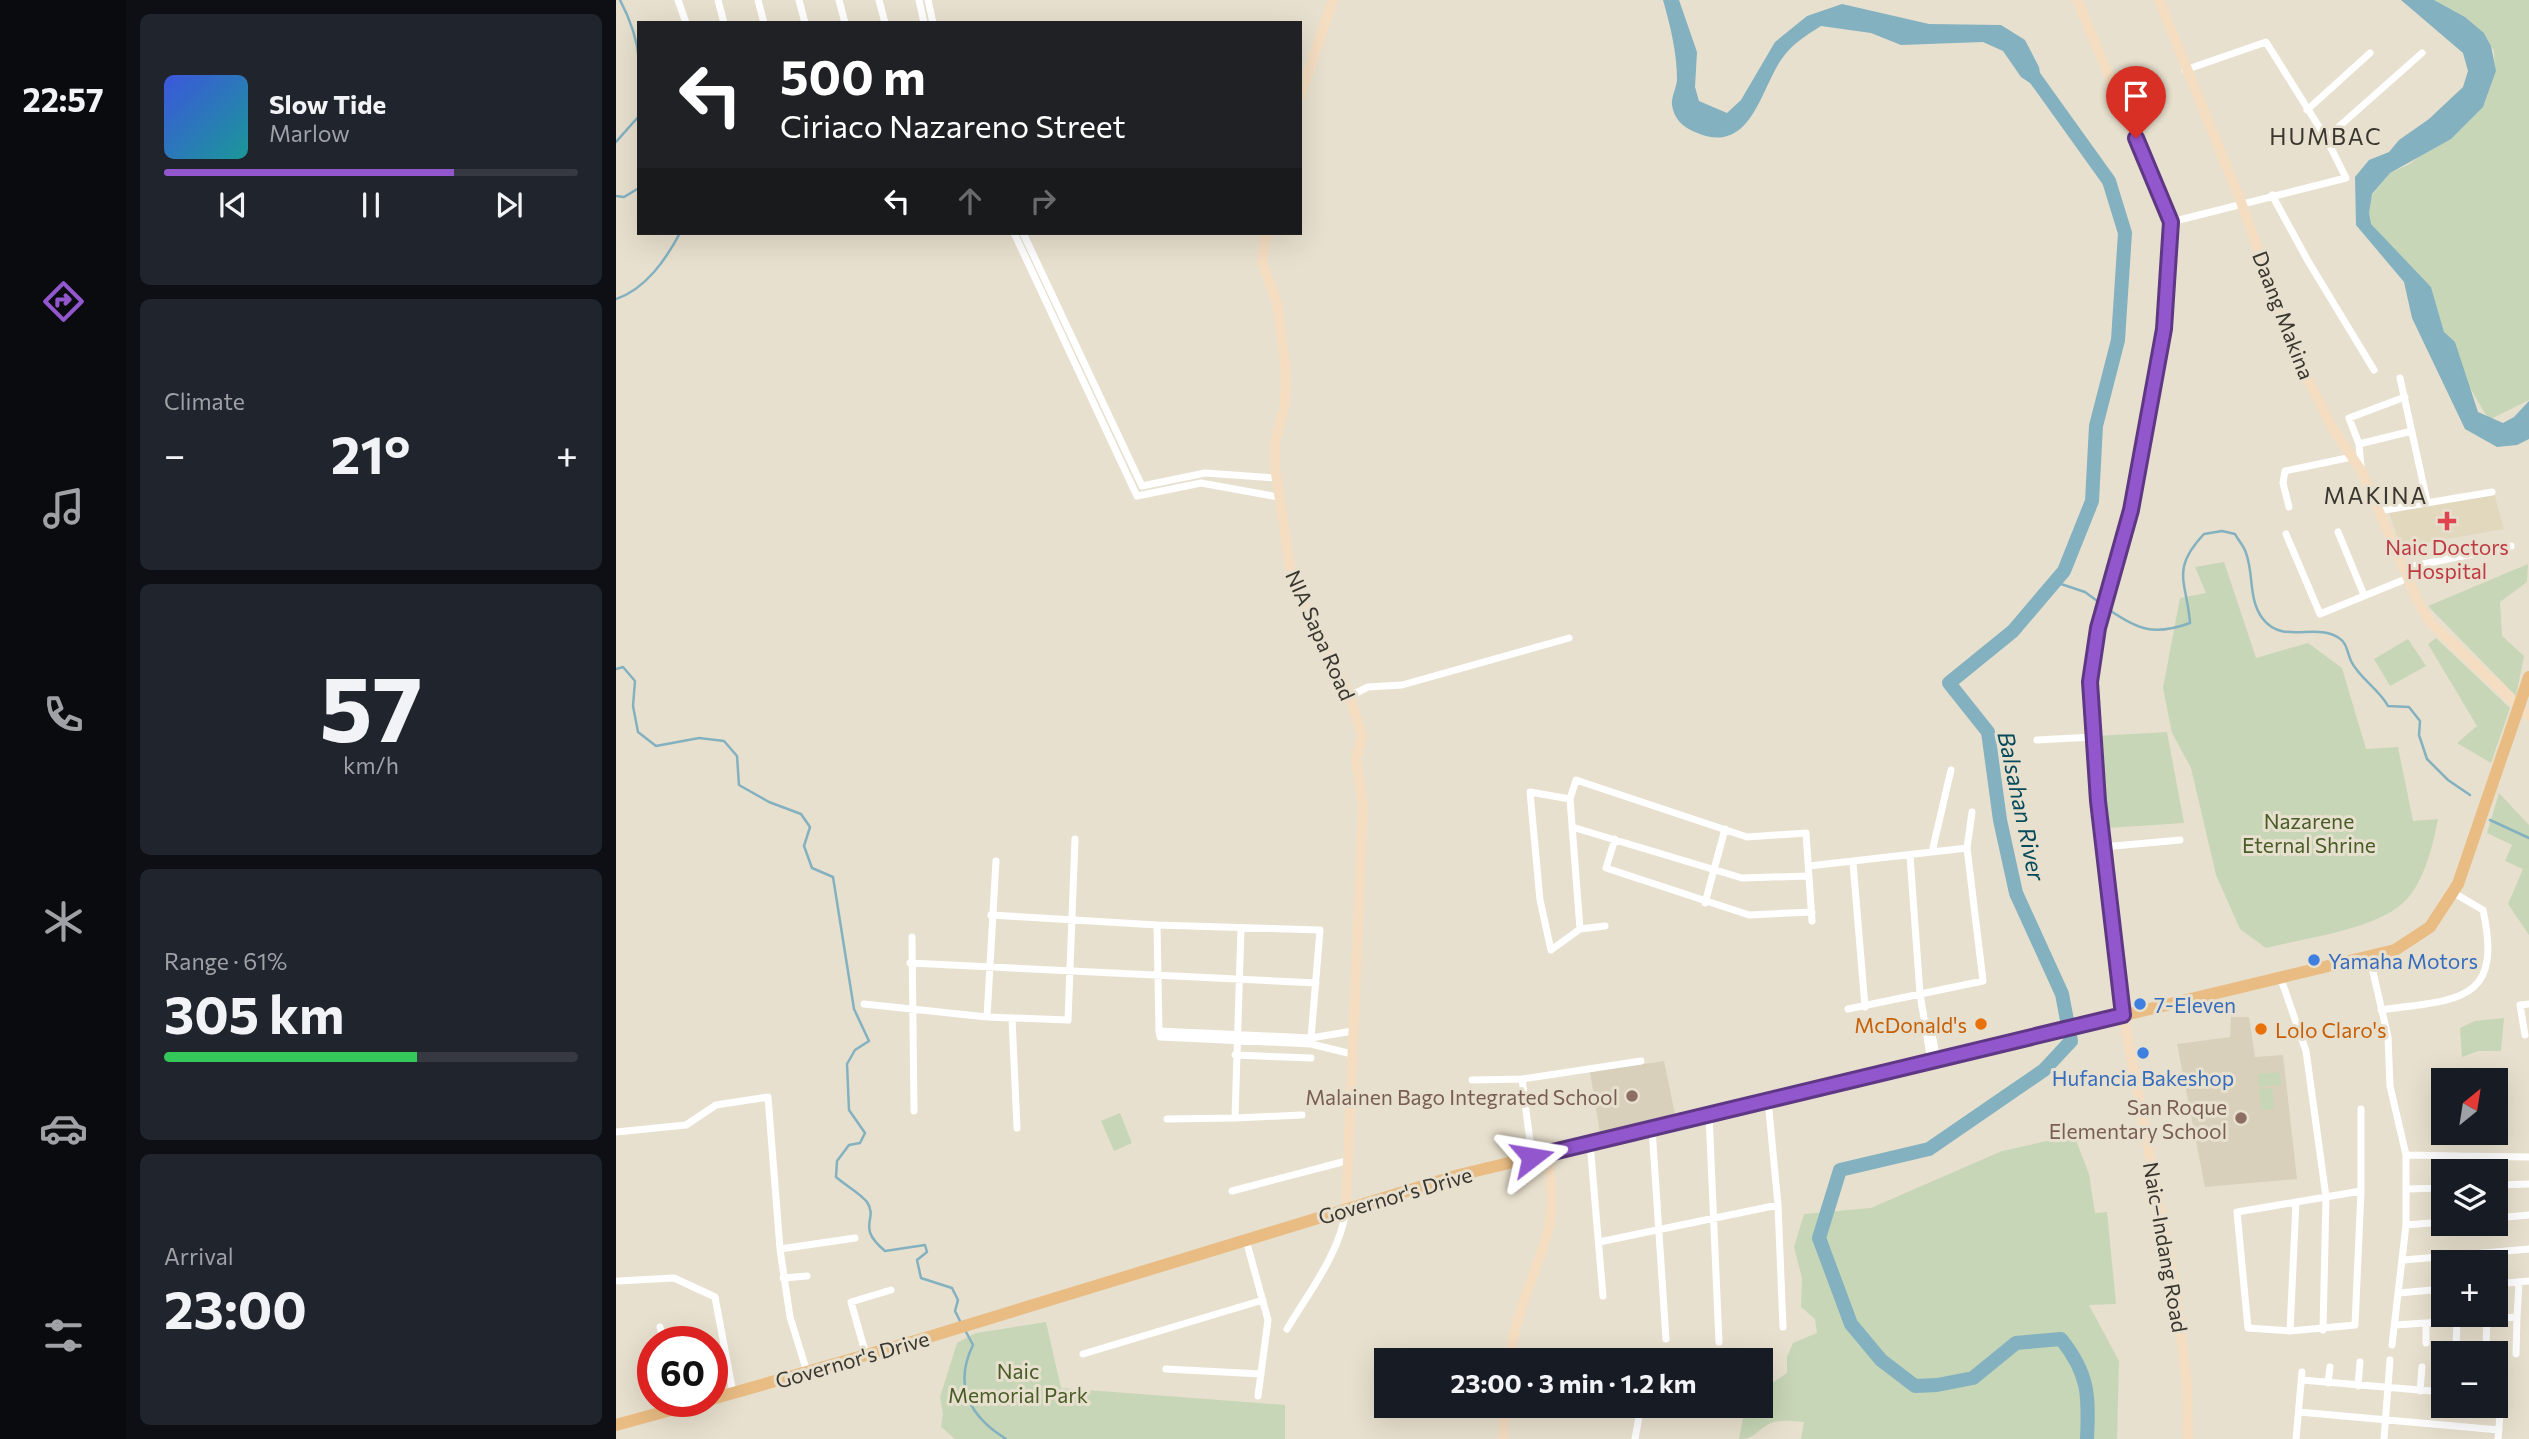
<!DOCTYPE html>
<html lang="en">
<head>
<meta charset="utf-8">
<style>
	body { margin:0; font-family:Commissioner,sans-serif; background:#20242c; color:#f1f3f6; height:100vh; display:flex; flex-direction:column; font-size:26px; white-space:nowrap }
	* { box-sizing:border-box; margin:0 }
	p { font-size:23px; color:#9ea1a6 }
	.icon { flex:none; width:38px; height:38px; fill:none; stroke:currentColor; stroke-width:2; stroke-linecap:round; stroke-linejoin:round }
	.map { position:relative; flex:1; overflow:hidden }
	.drawer { display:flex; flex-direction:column; gap:14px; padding:14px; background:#0d0f14; width:490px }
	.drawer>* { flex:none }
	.banner { position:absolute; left:21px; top:21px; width:665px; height:214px; border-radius:0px; box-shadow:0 7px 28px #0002; background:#202124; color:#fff; overflow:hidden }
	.needle { width:46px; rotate:30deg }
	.controls { position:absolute; left:1815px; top:1068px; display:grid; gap:14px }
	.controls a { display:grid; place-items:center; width:77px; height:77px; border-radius:0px; background:#171b24; box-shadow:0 7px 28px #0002; font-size:35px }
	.speed { position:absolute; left:21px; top:1326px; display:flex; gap:14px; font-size:35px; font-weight:700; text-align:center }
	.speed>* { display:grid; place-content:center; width:91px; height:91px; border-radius:50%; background:#171b24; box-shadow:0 7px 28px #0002; line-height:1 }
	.speed .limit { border:10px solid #d22; background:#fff; color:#111 }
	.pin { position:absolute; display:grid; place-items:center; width:60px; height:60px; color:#fff; margin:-72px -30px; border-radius:50% 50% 50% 0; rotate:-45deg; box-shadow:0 0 7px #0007 }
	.pin .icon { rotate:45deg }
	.me { position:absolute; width:77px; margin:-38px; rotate:76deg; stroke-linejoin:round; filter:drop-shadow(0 0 5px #0008) }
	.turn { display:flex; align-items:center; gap:24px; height:147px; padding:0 28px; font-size:32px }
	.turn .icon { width:91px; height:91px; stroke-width:2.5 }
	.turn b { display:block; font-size:49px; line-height:60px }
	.lanes { display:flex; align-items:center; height:66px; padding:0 28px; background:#0003; justify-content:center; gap:35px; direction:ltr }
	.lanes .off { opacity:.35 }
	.big { font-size:52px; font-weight:700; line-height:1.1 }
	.drawer .widget { flex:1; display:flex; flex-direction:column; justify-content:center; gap:10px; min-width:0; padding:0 24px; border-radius:10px; background:#20242c }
	.drawer .dial { align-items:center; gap:0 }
	.dial b { font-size:91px; line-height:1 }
	.song { display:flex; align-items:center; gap:21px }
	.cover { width:84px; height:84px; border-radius:10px; background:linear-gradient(135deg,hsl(230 70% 55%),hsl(180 70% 35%)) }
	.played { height:7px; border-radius:4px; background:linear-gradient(90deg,#9256cd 70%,#363941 70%) }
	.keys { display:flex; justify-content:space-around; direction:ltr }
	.heat { display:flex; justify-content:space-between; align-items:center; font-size:38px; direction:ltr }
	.charge { height:10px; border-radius:5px; background:linear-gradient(90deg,#34c759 61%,#363941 0) }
	.trip { position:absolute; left:758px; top:1348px; width:399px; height:70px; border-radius:0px; background:#171b24; box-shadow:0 7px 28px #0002; font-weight:700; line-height:70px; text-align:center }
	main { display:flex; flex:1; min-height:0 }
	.tab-bar { display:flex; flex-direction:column; width:126px; justify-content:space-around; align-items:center; background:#090b0e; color:#9ea1a6 }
	.tab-bar .icon { width:49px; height:49px }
	.tab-bar .current { color:#9256cd }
	.tab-bar b { font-size:32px; color:#f1f3f6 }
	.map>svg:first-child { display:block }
	.built { fill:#e2d8be }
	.education { fill:#d9d0bb }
	.green { fill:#c7d6b6 }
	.water { fill:#83b1c0 }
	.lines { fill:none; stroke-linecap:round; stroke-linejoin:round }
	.stream { stroke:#83b1c0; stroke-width:2.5 }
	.river { stroke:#83b1c0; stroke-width:14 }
	.street { stroke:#fff; stroke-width:7 }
	.secondary { stroke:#f4ddc1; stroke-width:10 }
	.primary { stroke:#e9bc83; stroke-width:12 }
	.route-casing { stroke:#5f3885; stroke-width:18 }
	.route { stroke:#9256cd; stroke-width:12 }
	.health-dot { fill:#e0444e; stroke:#e8e0ce; stroke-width:2.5 }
	.shop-dot { fill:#3f7fe0; stroke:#e8e0ce; stroke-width:2.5 }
	.food-dot { fill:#e8710a; stroke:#e8e0ce; stroke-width:2.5 }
	.education-dot { fill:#8d6e63; stroke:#e8e0ce; stroke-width:2.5 }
	.labels { text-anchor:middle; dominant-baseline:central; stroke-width:6; stroke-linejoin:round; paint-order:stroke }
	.street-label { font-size:21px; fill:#39362f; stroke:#e8e0ce }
	.health-label { font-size:21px; fill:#be3a42; stroke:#e8e0ce }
	.park-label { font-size:21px; fill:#475c26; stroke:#e8e0ce }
	.shop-label { font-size:21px; fill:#366cbe; stroke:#e8e0ce; text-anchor:start }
	.food-label { font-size:21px; fill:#c56008; stroke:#e8e0ce; text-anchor:end }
	.education-label { font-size:21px; fill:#785e54; stroke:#e8e0ce; text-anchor:end }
	.neighbourhood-label { font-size:23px; letter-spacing:2px; fill:#39362f; stroke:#e8e0ce }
	.water-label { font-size:23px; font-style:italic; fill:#074a5b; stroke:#e8e0ce }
</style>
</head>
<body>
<main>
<nav class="tab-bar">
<b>22:57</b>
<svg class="icon current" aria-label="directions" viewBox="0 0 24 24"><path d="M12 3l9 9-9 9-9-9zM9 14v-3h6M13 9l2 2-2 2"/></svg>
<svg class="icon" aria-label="music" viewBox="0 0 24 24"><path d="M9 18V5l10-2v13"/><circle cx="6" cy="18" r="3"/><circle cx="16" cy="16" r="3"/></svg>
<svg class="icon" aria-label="phone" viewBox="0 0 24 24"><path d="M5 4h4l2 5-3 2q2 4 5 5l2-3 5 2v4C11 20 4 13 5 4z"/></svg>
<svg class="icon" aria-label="climate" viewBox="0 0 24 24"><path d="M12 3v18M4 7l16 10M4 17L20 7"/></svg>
<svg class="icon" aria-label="car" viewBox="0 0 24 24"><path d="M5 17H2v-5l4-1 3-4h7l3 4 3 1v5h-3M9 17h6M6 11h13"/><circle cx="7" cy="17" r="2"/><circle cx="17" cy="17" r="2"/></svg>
<svg class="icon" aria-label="filters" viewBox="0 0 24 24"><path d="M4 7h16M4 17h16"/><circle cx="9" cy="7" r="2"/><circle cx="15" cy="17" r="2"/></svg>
</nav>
<section class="drawer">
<div class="widget">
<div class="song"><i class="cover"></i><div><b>Slow Tide</b><p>Marlow</p></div></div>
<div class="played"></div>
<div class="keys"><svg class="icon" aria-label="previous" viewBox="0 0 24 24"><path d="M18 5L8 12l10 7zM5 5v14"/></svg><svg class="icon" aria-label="pause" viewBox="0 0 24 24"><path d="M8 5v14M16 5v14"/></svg><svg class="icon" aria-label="next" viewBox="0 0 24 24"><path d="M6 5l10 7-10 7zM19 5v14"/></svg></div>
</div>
<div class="widget"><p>Climate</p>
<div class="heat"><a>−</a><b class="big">21°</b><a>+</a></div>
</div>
<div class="widget dial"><b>57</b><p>km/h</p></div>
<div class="widget"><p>Range · 61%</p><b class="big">305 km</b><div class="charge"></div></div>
<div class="widget"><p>Arrival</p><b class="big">23:00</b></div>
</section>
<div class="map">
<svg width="1913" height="1439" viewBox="0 0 1913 1439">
	<rect width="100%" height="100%" fill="#e8e0ce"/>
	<path class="built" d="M 1878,493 L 1888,529 L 1785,547 L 1773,513 Z"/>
	<path class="education" d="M 1615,1017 L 1633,1017 L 1639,1057 L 1667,1055 L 1681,1179 L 1589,1187 L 1561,1044 L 1614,1037 Z
		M 1048,1061 L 1060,1119 L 984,1133 L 974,1072 Z"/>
	<path class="green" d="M 1818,0 L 1913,0 L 1913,400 L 1873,420 L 1850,381 L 1839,342 L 1828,333 L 1815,287 L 1749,224 L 1756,195 L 1774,173 L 1794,164 L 1869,102 L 1879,73 L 1878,51 L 1868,33 L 1849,17 Z
		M 1608,562 L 1640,658 L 1692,643 L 1726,668 L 1750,749 L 1782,747 L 1797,821 L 1822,819 C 1817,845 1808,884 1787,903 C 1757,930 1689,938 1650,948 L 1624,929 L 1600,875 L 1575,768 L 1556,733 L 1547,688 L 1564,598 L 1590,593 L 1579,567 Z
		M 1912,564 L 1911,582 L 1884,602 L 1886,636 L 1908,656 L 1900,696 L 1812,606 Z
		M 1820,638 L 1894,708 L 1875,763 L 1841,743 L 1861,726 L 1812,644 Z
		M 1792,639 L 1810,666 L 1774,686 L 1758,659 Z
		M 1551,732 L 1568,823 L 1492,828 L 1480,736 Z
		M 1883,793 L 1913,825 L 1913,935 L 1892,904 L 1907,869 L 1889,861 L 1896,845 L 1871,833 Z
		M 1888,1018 L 1885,1051 L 1862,1051 L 1846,1057 L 1844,1028 L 1859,1021 Z
		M 1664,1072 L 1665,1085 L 1643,1087 L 1642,1074 Z
		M 1656,1088 L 1658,1109 L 1645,1110 L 1643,1089 Z
		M 504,1113 L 516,1143 L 498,1151 L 485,1121 Z
		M 1458,1135 L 1473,1174 L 1479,1213 L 1491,1212 L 1500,1304 L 1473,1305 L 1503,1361 L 1501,1439 L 1185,1439 L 1188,1422 C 1176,1421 1164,1419 1153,1424 C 1140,1431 1139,1439 1123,1439 L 1127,1418 L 1140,1405 L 1144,1405 L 1147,1389 L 1171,1373 L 1171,1357 L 1177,1343 L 1201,1333 L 1199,1319 L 1185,1307 L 1186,1278 L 1178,1247 L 1188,1214 L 1255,1208 L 1386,1151 Z
		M 430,1322 L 445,1388 L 669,1405 L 669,1439 L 339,1439 L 325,1427 L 327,1414 L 324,1397 L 341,1343 L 360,1333 Z"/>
	<path class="water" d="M 1047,0 L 1063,0 L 1081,52 L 1079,87 L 1083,101 L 1111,113 L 1125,100 L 1159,42 L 1191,16 L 1226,4 L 1313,24 L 1385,25 L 1409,40 L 1423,67 L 1427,92 L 1405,77 L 1387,51 L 1367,42 L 1285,45 L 1255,33 L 1205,26 C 1189,36 1176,44 1165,60 C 1144,91 1134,157 1079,132 C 1067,127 1058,119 1056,105 C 1055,97 1061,87 1061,79 C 1061,52 1054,25 1047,0 Z
		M 1785,0 L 1818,0 L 1849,17 L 1868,33 L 1875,46 L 1880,71 L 1867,107 L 1835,139 L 1774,173 L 1756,194 L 1753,213 L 1755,224 L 1815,287 L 1828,332 L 1839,342 L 1862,412 L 1887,423 L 1898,417 L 1913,401 L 1913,439 L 1901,445 L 1881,447 L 1849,429 L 1796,318 L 1788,282 L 1740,225 L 1739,177 L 1753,160 L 1773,152 L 1783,140 L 1813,119 L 1847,87 L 1852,71 L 1847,53 Z"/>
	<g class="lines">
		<path class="stream" d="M 4,0 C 14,19 21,37 23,60
			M 0,142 L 23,116
			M 0,196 L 8,197 L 23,188
			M 0,299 C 30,289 50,259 64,233
			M 1439,582 L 1469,592 L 1484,603
			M 1492,609 C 1522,630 1538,636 1574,623 C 1571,582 1554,570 1588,534 L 1606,531 L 1619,534 C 1622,540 1628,546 1630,553 C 1638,574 1632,600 1647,619 C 1667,645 1700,622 1723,638 C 1731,643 1731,652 1735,661 C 1743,678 1763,689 1772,706 L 1793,707 L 1804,721 L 1803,735 L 1811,759 L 1832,780 L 1854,795
			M 0,669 L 7,667 L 19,681 L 17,706 L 22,732 L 40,746 L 83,738 L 108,741 L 121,756 L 123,785 L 153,802 L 185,814 L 194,827 L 188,846 L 196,868 L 217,877 L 238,1009 L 253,1041 L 239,1050 L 231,1064 L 233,1110 L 249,1133 L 244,1143 L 233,1145 L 221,1161 L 220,1177 C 229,1185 244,1193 251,1202 C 263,1220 239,1226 269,1251 L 309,1245 L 311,1252 L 301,1260 L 305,1278 L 336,1288 L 342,1300 L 339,1311 L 344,1321
			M 1874,820 L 1913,838
			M 349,1330 L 357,1345 C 337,1386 353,1416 390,1439"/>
		<path class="river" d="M 1417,75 L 1493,181 L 1509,233 L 1502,340 L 1480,426 L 1476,501 L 1448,571 L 1397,631 L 1333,683 L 1372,732 L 1384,820 L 1400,893 L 1446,994 L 1455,1041 L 1428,1070 L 1313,1149 L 1224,1170 L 1203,1238 L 1235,1324 L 1265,1360 L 1299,1386 L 1321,1385 L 1357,1378 L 1400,1343 L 1445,1339 C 1473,1374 1473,1395 1471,1439"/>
		<path class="street" d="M 62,0 L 70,23
			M 102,0 L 108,23
			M 142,0 L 148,23
			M 183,0 L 189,23
			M 223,0 L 229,23
			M 263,0 L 269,23
			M 303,0 L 308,23
			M 312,0 L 317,23
			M 1691,110 L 1754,53
			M 1710,138 L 1806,53
			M 1656,195 L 1692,261 L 1758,370
			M 1555,222 L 1730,178 L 1710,138 L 1650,42 L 1569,70
			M 398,233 L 521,496
			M 407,233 L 526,486
			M 1784,378 L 1811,501
			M 1743,444 L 1796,431
			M 1745,467 L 1743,444 L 1733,418 L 1789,397
			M 526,486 L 589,473 L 659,478
			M 521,496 L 585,483 L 662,497
			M 1673,507 L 1667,483 L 1669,471 L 1736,457
			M 1763,511 L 1876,492
			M 1722,532 L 1748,595
			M 1670,534 L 1704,614 L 1792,578
			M 1788,568 L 1895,546
			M 734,696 L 752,687 L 786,685 L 953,638
			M 1421,740 L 1477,737
			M 954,799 L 914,792 L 924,900 L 935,950 L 964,929 L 989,926
			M 956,827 L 1126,878 L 1193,876
			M 999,839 L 990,868 L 1133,915 L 1196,912
			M 1487,847 L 1564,840
			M 1316,852 L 1335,770
			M 1294,856 L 1304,994 L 1315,1061
			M 1237,863 L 1249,1007
			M 1193,866 L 1351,848
			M 1089,903 L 1109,829
			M 375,915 L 541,925
			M 625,928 L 619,1118 L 686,1115
			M 964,929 L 954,799 L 960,780 L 1131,837 L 1190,833 L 1196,921
			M 296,937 L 298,1111
			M 1754,959 L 1772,1037 L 1774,1086 L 1790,1155 L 1790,1225 L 1776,1345
			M 294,963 L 700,983
			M 1665,979 L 1690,1051 L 1710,1197 L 1707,1330
			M 248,1004 L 371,1017 L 452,1020 L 459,839
			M 1232,1009 L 1367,981 L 1351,848 L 1356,812
			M 1765,1010 C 1839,999 1888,1005 1867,910 L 1838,893
			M 371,1017 L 380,861
			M 396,1018 L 401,1128
			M 1310,1021 L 1314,1025 L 1321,1059
			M 543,1031 L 541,925 L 704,930 L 695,1038 L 737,1031
			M 1909,1035 L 1904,1005 L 1913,1004
			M 695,1044 L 695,1038 L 543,1031 L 544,1037 L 695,1044 L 736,1054
			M 619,1055 L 695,1058
			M 856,1080 L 907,1079
			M 1152,1100 L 1162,1205 L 1167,1327
			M 1745,1109 L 1745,1191 L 1739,1325 L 1674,1331 L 1632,1328 L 1621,1212 L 1745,1191
			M 1093,1114 L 1103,1342
			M 551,1119 L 619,1118
			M 1036,1128 L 1050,1339
			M 0,1132 L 70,1125 L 100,1105 L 152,1097 L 164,1249
			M 974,1143 L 987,1296
			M 1790,1155 L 1843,1156 L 1844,1171
			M 1838,1156 L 1913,1157
			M 916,1157 L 906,1079 L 1025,1061
			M 1880,1185 L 1913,1184
			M 1792,1189 L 1827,1188
			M 616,1191 L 730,1161
			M 1880,1218 L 1913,1215
			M 1790,1225 L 1827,1222
			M 630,1240 L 652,1320 L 642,1396
			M 983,1242 L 1162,1205
			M 1788,1260 L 1913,1249
			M 167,1278 L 191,1276
			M 2,1281 L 58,1278 L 99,1297 L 117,1393
			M 1880,1284 L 1913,1281
			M 1783,1293 L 1827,1289
			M 1779,1325 L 1901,1317 L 1903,1282
			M 44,1327 L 48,1342
			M 671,1329 C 693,1292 724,1253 730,1210
			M 1674,1331 L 1680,1202
			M 1810,1343 L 1810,1323
			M 1840,1347 L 1841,1321
			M 1870,1347 L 1871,1319
			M 467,1354 L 647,1300
			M 1900,1354 L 1901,1317
			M 250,1355 L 235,1302 L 275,1290
			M 1880,1367 L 1888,1367 L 1882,1439
			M 550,1369 L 645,1374
			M 191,1372 L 174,1317 L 164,1249 L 239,1238
			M 1686,1380 L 1827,1392
			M 1712,1383 L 1714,1367
			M 1742,1386 L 1744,1362
			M 1804,1391 L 1806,1367
			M 1683,1412 L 1883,1430
			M 1019,1439 L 1025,1405
			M 1680,1439 L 1686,1372
			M 1768,1439 L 1774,1360"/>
		<path class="secondary" d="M 1461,0 L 1555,222 L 1548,329 L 1515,510 L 1482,628 L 1473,682 L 1485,822 L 1507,1015 L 1560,1293 L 1571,1385 L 1572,1439
			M 1543,0 L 1625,202 L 1680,355 L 1716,427 L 1746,472 L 1804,606 L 1815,623 L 1913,716
			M 684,96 L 717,0
			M 650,233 L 646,262 L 661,303 L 670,370 L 669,404 L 659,442 L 659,467 L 676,579 L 734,697 L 746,736 L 740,760 L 747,804 L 730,1209
			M 894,1360 C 898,1315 919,1277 931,1234 C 939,1208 934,1180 932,1153
			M 887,1439 L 889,1405"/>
		<path class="primary" d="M 96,1399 L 306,1339 L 843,1175 L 1779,950 L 1814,927 L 1842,884 L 1913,677
			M 0,1425 L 84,1402"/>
	</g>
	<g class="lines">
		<defs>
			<path id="route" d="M 916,1157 L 1507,1015 L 1482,801 L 1474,682 L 1482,628 L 1515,510 L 1548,329 L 1555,222 L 1520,138"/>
		</defs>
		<use href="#route" class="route-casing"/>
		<use href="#route" class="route"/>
	</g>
	<path class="health-dot" d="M1827.5 510.5h7v7h7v7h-7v7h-7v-7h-7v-7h7z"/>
	<g class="shop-dot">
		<circle cx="1698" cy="960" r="7"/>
		<circle cx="1524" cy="1004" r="7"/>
		<circle cx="1527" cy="1053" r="7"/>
	</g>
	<g class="food-dot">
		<circle cx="1365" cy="1024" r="7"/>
		<circle cx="1645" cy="1029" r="7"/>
	</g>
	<g class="education-dot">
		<circle cx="1016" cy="1096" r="7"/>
		<circle cx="1625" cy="1118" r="7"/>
	</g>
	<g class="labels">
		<g class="street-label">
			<text transform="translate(1668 315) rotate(69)">Daang Makina</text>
			<text transform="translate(705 635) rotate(66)">NIA Sapa Road</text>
			<text transform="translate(779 1195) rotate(-16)">Governor's Drive</text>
			<text transform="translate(1550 1247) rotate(80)">Naic–Indang Road</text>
			<text transform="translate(236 1359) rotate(-16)">Governor's Drive</text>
		</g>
		<g class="health-label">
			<text x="1831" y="546">Naic Doctors<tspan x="1831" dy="24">Hospital</tspan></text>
		</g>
		<g class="park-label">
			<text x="1693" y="820">Nazarene<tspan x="1693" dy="24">Eternal Shrine</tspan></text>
			<text x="402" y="1370">Naic<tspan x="402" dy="24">Memorial Park</tspan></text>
		</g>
		<g class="shop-label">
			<text x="1712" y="960">Yamaha Motors</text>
			<text x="1538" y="1004">7-Eleven</text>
			<text x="1527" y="1077" text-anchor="middle">Hufancia Bakeshop</text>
		</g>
		<g class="food-label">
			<text x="1351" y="1024">McDonald's</text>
			<text x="1659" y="1029" text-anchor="start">Lolo Claro's</text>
		</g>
		<g class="education-label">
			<text x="1002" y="1096">Malainen Bago Integrated School</text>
			<text x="1611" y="1106">San Roque<tspan x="1611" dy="24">Elementary School</tspan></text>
		</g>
		<g class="neighbourhood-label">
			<text x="1710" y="136">HUMBAC</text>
			<text x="1760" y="495">MAKINA</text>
		</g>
		<g class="water-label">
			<text transform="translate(1406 806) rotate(78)">Balsahan River</text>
		</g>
	</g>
</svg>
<div class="controls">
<a><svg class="needle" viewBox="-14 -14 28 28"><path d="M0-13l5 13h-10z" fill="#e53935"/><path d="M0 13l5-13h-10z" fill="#9ea1a6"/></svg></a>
<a><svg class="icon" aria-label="layers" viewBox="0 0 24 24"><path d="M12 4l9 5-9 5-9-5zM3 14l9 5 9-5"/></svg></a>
<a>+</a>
<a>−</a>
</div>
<div class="speed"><div class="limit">60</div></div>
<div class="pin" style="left:1520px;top:138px;background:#d93025"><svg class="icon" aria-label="arrive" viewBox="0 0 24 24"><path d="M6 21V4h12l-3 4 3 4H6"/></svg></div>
<svg class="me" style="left:916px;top:1157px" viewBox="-20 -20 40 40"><path d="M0-17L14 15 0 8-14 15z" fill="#9256cd" stroke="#fff" stroke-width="4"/></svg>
<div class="trip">23:00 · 3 min · 1.2 km</div>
<div class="banner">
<div class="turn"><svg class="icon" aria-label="left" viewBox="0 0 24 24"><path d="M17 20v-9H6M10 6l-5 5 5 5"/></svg><div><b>500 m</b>Ciriaco Nazareno Street</div></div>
<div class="lanes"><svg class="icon" aria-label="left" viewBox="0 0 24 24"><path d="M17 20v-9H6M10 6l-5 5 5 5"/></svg><svg class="icon off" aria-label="ahead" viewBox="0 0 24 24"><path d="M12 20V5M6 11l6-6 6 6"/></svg><svg class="icon off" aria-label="right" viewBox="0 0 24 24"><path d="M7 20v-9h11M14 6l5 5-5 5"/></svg></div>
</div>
</div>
</main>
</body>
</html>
